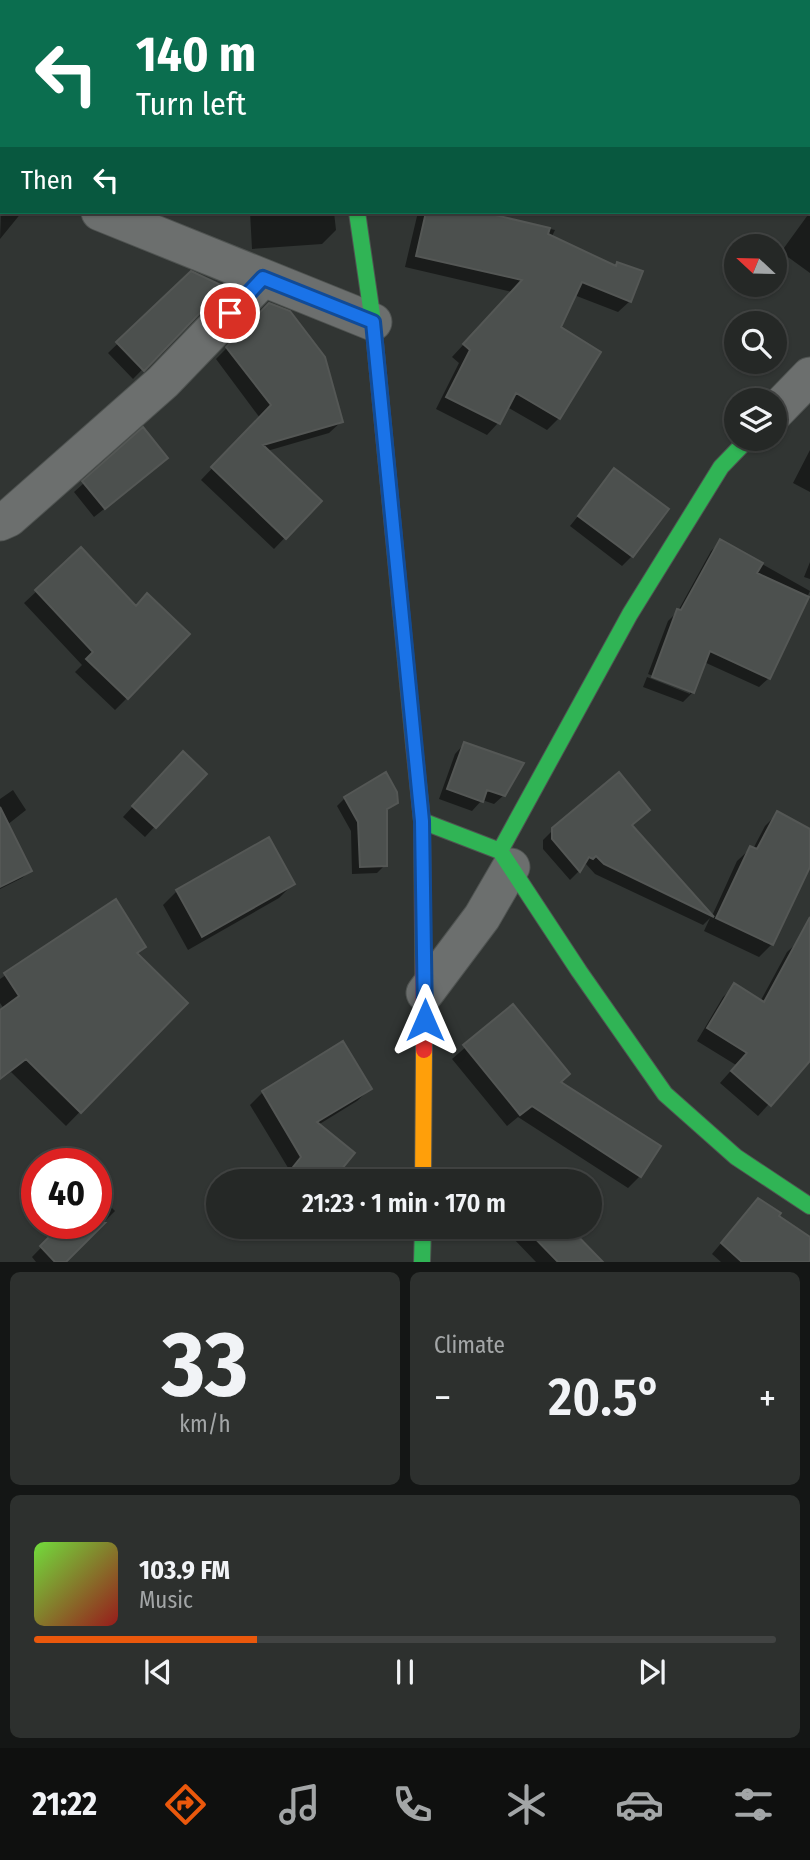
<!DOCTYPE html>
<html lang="en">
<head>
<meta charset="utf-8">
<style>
	body { margin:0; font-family:"Fira Sans Condensed",sans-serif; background:#2d302e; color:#f1f3f6; height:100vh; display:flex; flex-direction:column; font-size:26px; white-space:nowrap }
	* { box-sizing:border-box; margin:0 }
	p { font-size:23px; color:#a3a6a7 }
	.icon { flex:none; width:38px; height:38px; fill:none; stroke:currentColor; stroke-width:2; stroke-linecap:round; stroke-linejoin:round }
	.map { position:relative; height:1262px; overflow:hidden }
	.details { display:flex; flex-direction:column; gap:10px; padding:10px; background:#141615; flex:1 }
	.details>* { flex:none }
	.top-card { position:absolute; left:0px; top:0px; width:810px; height:214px; box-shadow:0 2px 5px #0004,0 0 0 2px #424443; background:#0b6e4f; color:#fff; overflow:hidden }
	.needle { width:46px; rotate:292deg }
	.buttons { position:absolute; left:724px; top:234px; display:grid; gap:14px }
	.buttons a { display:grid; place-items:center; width:63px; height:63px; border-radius:50%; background:#252826; box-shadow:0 2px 5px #0004,0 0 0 2px #424443; font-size:35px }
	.speed { position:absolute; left:21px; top:1148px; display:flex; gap:14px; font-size:35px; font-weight:700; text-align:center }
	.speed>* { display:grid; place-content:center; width:91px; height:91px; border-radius:50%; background:#252826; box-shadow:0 2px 5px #0004,0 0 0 2px #424443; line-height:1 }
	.speed .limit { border:10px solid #d22; background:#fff; color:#111 }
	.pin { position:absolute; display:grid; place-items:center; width:60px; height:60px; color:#fff; margin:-30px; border:4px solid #fff; border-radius:50%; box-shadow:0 2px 7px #0007 }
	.me { position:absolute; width:77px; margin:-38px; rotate:0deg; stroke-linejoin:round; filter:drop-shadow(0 0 5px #0008) }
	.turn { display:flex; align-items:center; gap:24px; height:147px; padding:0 21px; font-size:32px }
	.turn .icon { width:91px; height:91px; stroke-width:2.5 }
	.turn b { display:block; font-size:49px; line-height:60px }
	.then { display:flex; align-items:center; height:66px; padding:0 21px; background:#0003; gap:14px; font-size:26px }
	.big { font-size:52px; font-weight:600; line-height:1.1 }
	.details .card { flex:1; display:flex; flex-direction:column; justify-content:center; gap:10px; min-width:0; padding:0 24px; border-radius:10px; background:#2d302e }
	.details .dial { align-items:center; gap:0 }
	.dial b { font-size:91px; line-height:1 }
	.song { display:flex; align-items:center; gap:21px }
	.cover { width:84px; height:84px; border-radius:10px; background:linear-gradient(135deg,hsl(100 70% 55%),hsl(0 70% 35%)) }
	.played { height:7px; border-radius:4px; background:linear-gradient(90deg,#ea580c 30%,#424443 30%) }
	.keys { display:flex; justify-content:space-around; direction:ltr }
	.heat { display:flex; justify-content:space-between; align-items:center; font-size:38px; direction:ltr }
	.details .tiles { flex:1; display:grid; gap:10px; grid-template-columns:1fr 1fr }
	.card:last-child { grid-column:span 2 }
	.trip { position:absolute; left:206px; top:1169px; width:396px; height:70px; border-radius:35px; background:#252826; box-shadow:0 2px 5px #0004,0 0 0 2px #424443; font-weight:600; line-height:70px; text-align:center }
	.menu { display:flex; height:112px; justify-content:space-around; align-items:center; background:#0f100f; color:#a3a6a7 }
	.menu .icon { width:49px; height:49px }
	.menu .selected { color:#ea580c }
	.menu b { font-size:32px; color:#f1f3f6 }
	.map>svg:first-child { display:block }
	.shadow { fill:#0007 }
	.building { fill:#4c504e; stroke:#545755; stroke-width:2 }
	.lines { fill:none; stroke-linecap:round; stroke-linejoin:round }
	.street-casing { stroke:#4f5351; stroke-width:39 }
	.fast-casing { stroke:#4f5351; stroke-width:18 }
	.slow-casing { stroke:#4f5351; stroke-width:18 }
	.jam-casing { stroke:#4f5351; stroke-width:18 }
	.street { stroke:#6c6f6e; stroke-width:37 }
	.fast { stroke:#30b455; stroke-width:16 }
	.slow { stroke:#ff9f0a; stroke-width:16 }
	.jam { stroke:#e5322d; stroke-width:16 }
	.route-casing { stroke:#114b97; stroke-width:18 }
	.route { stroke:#1a73e8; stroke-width:12 }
</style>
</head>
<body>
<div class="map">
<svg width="810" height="1262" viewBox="0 0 810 1262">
	<rect width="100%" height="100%" fill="#313533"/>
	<path class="shadow" d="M 15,0 L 60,0 L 61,2 L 12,2 Z
		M 466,0 L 497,0 L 498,2 L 464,2 Z
		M 573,0 L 685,0 L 572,2 Z
		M 712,0 L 789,0 L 790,2 L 713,2 Z
		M 2,8 L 2,59 L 0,60 L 0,9 Z
		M 808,23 L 810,24 L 810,99 L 808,98 Z
		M 2,183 L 2,212 L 22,212 L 0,239 Z
		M 250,212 L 334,212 L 336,230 L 322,244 L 252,249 Z
		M 418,212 L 474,212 L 555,230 L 551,238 L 614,267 L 618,264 L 630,301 L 618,312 L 574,295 L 558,328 L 598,352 L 559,418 L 547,430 L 507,407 L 498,423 L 487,435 L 436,409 L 459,363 L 452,357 L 512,292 L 405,267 Z
		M 810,212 L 810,273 L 781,252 Z
		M 191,273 L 222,288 L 133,379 L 108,353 Z
		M 269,305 L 341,422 L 329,433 L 267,451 L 320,501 L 274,549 L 201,480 L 260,418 L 216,359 Z
		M 143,430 L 156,468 L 94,517 L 74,492 Z
		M 810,450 L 810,492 L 793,483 Z
		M 615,470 L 632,556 L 622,566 L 570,526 Z
		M 721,541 L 810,591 L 769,678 L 759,687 L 704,662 L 693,692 L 683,702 L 643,687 L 647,677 L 690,694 L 690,690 L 648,674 L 668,621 L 678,611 L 711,551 Z
		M 81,550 L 127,698 L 115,710 L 75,672 L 82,665 L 24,603 Z
		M 810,562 L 810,579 L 804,577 Z
		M 464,744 L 504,795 L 494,804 L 482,800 L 472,811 L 439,799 L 455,754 Z
		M 173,763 L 204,774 L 145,837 L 123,817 Z
		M 13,790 L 26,810 L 7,825 L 30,871 L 22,878 L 0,889 L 0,799 Z
		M 345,798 L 396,802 L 385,812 L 385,865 L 377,873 L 352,874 L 351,831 L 337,806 Z
		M 778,813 L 810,831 L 810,861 L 772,944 L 759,957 L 704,931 L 710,918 L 703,925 L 595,874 L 586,864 L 570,880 L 543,849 L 543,840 L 553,830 L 630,826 L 712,916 L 737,861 L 751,848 L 753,849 L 765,826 Z
		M 293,884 L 279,898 L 188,950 L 163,905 L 177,891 Z
		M 115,901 L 144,946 L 136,954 L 186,1003 L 66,1126 L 11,1072 L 0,1080 L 0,1012 L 4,1009 L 0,1003 L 0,979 Z
		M 799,941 L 810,947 L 810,1059 L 758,1116 L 720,1083 L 736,1065 L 697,1041 L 723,997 L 735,986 L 760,1002 L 787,952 Z
		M 512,1007 L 559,1083 L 640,1176 L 628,1188 L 518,1117 L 507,1126 L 452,1059 Z
		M 370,1089 L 357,1101 L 318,1125 L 353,1153 L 330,1181 L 281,1181 L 290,1171 L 250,1105 L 263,1092 Z
		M 96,1192 L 115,1211 L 64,1262 L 36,1262 L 32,1257 L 65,1223 L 96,1223 Z
		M 749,1210 L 776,1216 L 810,1239 L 810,1262 L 721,1262 L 712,1254 Z
		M 521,1227 L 567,1227 L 600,1262 L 536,1262 L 511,1236 Z"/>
	<path class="building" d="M 426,212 L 482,212 L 550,228 L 548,234 L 616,266 L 617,262 L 643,271 L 631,302 L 582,282 L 561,327 L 601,352 L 560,419 L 516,393 L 500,424 L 446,397 L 470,350 L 463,344 L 522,280 L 416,256 Z
		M 191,271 L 225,287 L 144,371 L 116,342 Z
		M 269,303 L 290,311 L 325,357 L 343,422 L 263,445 L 322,501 L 286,539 L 211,467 L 271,405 L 226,347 Z
		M 143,427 L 168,458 L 105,509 L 82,481 Z
		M 614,468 L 669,509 L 633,557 L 578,516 Z
		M 720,539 L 763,563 L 757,573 L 809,597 L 770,679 L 710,651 L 694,693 L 652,677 L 677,609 L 681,610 Z
		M 81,547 L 136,606 L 147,593 L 190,634 L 128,699 L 86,659 L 93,652 L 35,590 Z
		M 464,742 L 524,763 L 505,796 L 487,790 L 483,802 L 447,789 Z
		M 183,751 L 207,774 L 156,828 L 132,806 Z
		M 386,772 L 397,792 L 398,803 L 387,809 L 387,866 L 360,867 L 358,822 L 344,797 Z
		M 619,772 L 650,810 L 632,825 L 714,917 L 604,864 L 596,856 L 593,859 L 589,857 L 580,872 L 552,839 L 552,828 Z
		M 0,807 L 32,871 L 0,887 Z
		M 777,811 L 810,829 L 810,867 L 773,945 L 716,918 L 750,846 L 757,849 Z
		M 269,837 L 295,884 L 202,937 L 176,890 Z
		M 116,899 L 146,947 L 137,953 L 188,1003 L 81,1113 L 26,1059 L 0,1079 L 0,1010 L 19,996 L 4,973 Z
		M 810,917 L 810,1061 L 771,1106 L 731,1071 L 747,1053 L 707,1028 L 734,983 L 764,1002 Z
		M 513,1004 L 570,1074 L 561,1082 L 661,1146 L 641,1177 L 532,1106 L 520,1115 L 463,1045 Z
		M 343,1041 L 372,1089 L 317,1122 L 355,1153 L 332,1181 L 282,1181 L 301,1157 L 262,1091 Z
		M 758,1198 L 781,1213 L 779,1216 L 810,1237 L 810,1262 L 742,1262 L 721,1243 Z
		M 63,1223 L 105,1223 L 66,1262 L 55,1262 L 40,1246 Z
		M 524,1227 L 569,1227 L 603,1262 L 558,1262 Z"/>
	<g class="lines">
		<defs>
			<path id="street" d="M 0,141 L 2,142
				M 100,212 L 373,322
				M 775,412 L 810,376
				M 0,522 L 9,518 L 163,382 L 263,278
				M 425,993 L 482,917 L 511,867"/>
			<path id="fast" d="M 327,0 L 328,2
				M 357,212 L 373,322 L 414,745
				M 422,821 L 500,851 L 579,971 L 665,1094 L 736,1157 L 810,1206
				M 500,851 L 630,614 L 721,467 L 748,439
				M 422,1262 L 423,1227"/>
			<path id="slow" d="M 423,1181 L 424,1050"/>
			<path id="jam" d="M 414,745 L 422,821 L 424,1050"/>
		</defs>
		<use href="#street" class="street-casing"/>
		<use href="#fast" class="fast-casing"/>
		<use href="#slow" class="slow-casing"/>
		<use href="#jam" class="jam-casing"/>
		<use href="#street" class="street"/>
		<use href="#fast" class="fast"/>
		<use href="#slow" class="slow"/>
		<use href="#jam" class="jam"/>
	</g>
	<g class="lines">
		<defs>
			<path id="route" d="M 230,313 L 263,278 L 373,322 L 422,821 L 425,1020"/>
		</defs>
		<use href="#route" class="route-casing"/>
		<use href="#route" class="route"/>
	</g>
</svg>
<div class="buttons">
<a><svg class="needle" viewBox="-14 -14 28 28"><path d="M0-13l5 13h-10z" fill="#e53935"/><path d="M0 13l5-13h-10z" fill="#a3a6a7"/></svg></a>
<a><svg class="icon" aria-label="search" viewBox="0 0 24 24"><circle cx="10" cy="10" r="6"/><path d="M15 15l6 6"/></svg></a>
<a><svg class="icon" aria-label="layers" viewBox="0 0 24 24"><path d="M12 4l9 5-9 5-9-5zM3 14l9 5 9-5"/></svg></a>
</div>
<div class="speed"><div class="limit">40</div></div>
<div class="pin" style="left:230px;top:313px;background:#d93025"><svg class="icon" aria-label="arrive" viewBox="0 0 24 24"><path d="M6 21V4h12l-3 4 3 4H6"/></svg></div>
<svg class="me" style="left:425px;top:1020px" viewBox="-20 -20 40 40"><path d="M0-17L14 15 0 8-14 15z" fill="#1a73e8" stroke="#fff" stroke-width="4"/></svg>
<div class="trip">21:23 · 1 min · 170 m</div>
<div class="top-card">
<div class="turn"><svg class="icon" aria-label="left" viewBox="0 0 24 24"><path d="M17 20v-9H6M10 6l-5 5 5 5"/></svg><div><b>140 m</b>Turn left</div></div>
<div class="then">Then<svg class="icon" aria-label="left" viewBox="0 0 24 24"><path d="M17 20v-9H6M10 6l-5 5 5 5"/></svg></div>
</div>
</div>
<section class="details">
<div class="tiles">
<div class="card dial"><b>33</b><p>km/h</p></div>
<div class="card"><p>Climate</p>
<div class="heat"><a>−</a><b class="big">20.5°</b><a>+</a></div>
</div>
<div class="card">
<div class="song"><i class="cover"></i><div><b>103.9 FM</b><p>Music</p></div></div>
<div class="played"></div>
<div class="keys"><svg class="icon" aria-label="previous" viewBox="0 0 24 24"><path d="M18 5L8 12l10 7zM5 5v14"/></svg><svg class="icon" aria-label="pause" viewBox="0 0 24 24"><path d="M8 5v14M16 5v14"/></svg><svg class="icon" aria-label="next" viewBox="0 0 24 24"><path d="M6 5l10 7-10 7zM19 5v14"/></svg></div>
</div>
</div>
</section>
<nav class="menu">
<b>21:22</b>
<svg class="icon selected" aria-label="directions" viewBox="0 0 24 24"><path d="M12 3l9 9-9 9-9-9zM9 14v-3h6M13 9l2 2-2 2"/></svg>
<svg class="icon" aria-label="music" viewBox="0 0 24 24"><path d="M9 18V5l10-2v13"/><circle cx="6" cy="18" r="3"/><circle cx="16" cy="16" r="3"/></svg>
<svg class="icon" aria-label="phone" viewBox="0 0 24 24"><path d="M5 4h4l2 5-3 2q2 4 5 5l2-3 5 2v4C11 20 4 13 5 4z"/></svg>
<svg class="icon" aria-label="climate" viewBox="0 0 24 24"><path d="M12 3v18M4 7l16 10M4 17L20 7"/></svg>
<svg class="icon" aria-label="car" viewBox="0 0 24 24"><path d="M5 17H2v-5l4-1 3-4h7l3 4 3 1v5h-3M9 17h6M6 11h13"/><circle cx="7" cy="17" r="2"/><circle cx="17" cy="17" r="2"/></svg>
<svg class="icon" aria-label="filters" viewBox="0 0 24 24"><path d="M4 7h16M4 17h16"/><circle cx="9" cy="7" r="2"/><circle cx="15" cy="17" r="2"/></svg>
</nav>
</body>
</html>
